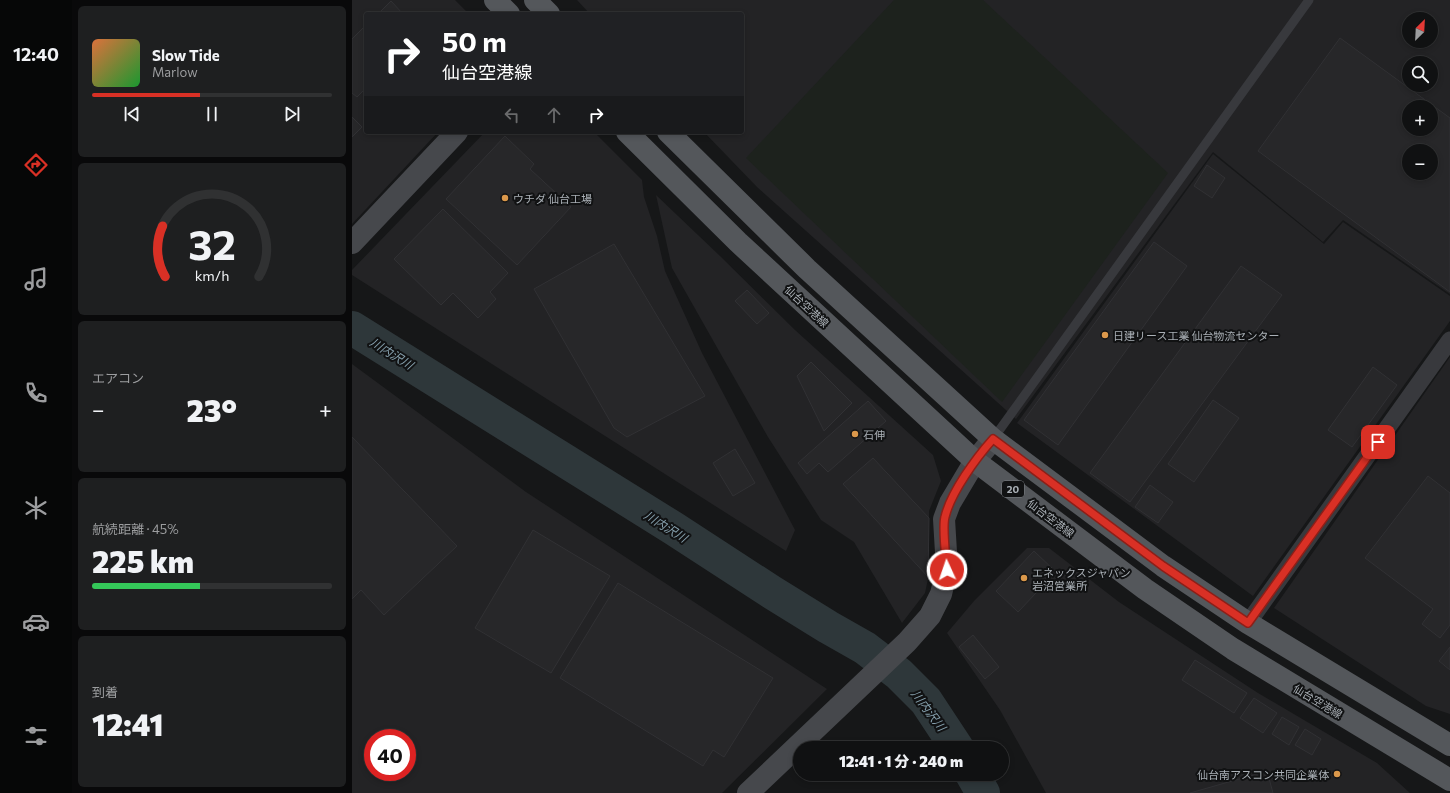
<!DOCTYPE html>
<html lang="ja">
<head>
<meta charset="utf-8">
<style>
	body { margin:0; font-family:Commissioner,"Noto Sans JP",sans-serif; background:#1e1f20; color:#f1f3f6; height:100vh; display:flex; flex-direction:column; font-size:15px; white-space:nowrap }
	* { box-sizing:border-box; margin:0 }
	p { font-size:13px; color:#9c9d9f }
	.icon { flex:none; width:22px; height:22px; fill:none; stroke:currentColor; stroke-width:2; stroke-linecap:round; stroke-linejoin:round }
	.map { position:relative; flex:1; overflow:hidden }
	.details { display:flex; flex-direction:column; gap:6px; padding:6px; background:#09090a; width:280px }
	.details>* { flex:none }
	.hud { position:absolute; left:12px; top:12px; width:380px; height:122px; border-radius:4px; box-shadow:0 2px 6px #0003,0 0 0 1px #303132; background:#202124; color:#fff; overflow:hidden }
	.needle { width:26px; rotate:24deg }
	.controls { position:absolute; left:1050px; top:12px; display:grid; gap:8px }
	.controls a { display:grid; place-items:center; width:36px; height:36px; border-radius:50%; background:#101112; box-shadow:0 2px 6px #0003,0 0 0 1px #303132; font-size:20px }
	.speed { position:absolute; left:12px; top:729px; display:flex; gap:8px; font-size:20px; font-weight:700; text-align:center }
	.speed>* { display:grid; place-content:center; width:52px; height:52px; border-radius:50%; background:#101112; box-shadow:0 2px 6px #0003,0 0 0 1px #303132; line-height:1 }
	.speed .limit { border:6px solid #d22; background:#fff; color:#111 }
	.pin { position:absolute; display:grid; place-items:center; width:34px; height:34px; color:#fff; margin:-17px; border-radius:8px; box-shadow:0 2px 6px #0006 }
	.me { position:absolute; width:44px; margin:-22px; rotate:357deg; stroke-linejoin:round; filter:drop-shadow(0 0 3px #0008) }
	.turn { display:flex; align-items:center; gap:14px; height:84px; padding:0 12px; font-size:18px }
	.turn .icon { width:52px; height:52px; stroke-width:2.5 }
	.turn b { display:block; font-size:28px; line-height:34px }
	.lanes { display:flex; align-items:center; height:38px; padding:0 12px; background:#0003; justify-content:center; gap:20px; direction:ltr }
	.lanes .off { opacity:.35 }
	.big { font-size:30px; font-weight:800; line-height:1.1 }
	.details .widget { flex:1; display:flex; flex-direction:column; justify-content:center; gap:6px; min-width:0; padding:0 14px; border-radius:6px; background:#1e1f20 }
	.details .dial { align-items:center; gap:0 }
	.dial svg { height:104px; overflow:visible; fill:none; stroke:#303132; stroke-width:7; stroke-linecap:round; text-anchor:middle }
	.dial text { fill:#f1f3f6; stroke:none }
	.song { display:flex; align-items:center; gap:12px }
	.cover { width:48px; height:48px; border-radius:6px; background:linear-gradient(135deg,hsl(20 70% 55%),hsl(130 70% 35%)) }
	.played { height:4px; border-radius:2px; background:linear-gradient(90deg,#d93025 45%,#303132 45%) }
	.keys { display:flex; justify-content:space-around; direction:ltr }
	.heat { display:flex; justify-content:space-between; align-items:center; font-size:22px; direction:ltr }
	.charge { height:6px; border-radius:3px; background:linear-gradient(90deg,#34c759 45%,#303132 0) }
	.trip { position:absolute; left:441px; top:741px; width:216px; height:40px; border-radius:20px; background:#101112; box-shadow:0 2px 6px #0003,0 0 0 1px #303132; font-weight:800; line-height:40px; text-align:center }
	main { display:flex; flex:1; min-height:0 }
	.tab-bar { display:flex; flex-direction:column; width:72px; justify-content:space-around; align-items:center; background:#060707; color:#9c9d9f }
	.tab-bar .icon { width:28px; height:28px }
	.tab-bar .selected { color:#d93025 }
	.tab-bar b { font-size:18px; color:#f1f3f6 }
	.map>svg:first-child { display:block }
	.built { fill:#232325; fill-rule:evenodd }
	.green { fill:#1d221d }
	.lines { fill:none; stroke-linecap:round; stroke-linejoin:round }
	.river { stroke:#2e373a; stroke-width:34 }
	.building { fill:#272729; stroke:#313134; fill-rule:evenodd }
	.lane { stroke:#38393d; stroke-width:9 }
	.street { stroke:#38393d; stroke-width:17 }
	.secondary { stroke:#46484c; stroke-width:22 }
	.primary { stroke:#54575b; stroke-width:22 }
	.route-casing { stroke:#8d1f18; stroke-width:10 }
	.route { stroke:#d93025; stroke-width:7 }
	.poi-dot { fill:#db984b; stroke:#111213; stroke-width:1.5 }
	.labels { text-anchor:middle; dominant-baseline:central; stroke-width:4; stroke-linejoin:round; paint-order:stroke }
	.shield { fill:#111213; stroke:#7c8185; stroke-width:1 }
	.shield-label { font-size:10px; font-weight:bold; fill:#aab0b6 }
	.poi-label { font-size:11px; fill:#aab0b6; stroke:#111213; text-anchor:start }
	.street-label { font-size:11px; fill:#aab0b6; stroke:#111213 }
	.water-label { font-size:12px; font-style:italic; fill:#86a0ad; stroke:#111213 }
</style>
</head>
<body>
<main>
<nav class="tab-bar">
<b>12:40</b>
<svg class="icon selected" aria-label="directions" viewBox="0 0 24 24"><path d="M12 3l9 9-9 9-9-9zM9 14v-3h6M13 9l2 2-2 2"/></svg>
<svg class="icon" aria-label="music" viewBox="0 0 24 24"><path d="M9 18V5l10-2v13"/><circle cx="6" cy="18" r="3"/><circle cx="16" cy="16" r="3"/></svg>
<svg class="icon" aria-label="phone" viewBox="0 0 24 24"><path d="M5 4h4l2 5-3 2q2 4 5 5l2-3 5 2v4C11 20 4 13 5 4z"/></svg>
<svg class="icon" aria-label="climate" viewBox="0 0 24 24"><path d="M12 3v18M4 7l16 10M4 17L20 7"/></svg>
<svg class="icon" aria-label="car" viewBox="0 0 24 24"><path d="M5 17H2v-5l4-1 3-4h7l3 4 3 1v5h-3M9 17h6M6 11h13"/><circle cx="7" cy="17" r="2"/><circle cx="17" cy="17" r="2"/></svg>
<svg class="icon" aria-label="filters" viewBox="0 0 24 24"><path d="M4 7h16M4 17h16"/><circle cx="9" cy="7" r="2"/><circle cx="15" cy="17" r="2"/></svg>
</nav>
<section class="details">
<div class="widget">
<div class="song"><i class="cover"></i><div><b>Slow Tide</b><p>Marlow</p></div></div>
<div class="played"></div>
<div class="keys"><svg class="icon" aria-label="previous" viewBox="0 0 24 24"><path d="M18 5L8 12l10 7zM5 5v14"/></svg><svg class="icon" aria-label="pause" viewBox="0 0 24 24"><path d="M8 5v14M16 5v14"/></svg><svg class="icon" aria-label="next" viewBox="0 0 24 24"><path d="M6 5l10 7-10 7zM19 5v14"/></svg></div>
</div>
<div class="widget dial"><svg viewBox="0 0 100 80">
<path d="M14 69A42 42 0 1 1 86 69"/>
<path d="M14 69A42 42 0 0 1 12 30" stroke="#d93025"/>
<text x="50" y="56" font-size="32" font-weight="700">32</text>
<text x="50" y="72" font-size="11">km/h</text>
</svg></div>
<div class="widget"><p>エアコン</p>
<div class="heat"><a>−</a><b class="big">23°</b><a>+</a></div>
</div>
<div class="widget"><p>航続距離 · 45%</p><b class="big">225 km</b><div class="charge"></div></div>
<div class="widget"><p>到着</p><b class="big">12:41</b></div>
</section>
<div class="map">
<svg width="1098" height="793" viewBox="0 0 1098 793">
	<rect width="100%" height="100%" fill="#161718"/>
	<path class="built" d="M 0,0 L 103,0 L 117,14 L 14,14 L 14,132 L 86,132 L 0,224 Z
		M 225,0 L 1098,0 L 1098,294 L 991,220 L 971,242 L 861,152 L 664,419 L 405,187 L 352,132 L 390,132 L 390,14 L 238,14 ZM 1057,19 L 1079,19 L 1079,41 L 1057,41 ZM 1057,63 L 1079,63 L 1079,85 L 1057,85 ZM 1057,107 L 1079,107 L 1079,129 L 1057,129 ZM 1057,151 L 1079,151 L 1079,173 L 1057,173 Z
		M 133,132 L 242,132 L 290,180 L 292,197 L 305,236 L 313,271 L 350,353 L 443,530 L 434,551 L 0,275 L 0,270 Z
		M 861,154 L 972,244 L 991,222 L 1098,296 L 1098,321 L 901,596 L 665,423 Z
		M 304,195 L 368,256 L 443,330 L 581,455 L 589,481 L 577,511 L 577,574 L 573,593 L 550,623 L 502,542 L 469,520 L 416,437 L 371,358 L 320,268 Z
		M 1098,357 L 1098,714 L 1074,706 L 922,608 Z
		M 0,364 L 174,492 L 475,689 L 370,793 L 0,793 ZM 21,738 L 55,738 L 55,772 L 21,772 Z
		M 675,548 L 697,548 L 767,602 L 906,693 L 1025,763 L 1058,793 L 694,793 L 648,710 L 595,633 L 622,601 Z"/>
	<path class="green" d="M 542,0 L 631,0 L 816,173 L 650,402 L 394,158 Z"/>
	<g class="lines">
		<path class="river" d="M 0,328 L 321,528 L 421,593 L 476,627 L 513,648 L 547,674 L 574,701 L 605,748
			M 620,774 L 631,793"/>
	</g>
	<path class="building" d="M 39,1 L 51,14 L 26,14 Z
		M 14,25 L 14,88 L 5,97 L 0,93 L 0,39 Z
		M 988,38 L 1098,118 L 1098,292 L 906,151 ZM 1057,107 L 1079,107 L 1079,129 L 1057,129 ZM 1057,151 L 1079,151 L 1079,173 L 1057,173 Z
		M 0,117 L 10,127 L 0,137 Z
		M 153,136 L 182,164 L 178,169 L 219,207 L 165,265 L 94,199 Z
		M 855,165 L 873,178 L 860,198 L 842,186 Z
		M 91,209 L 156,273 L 138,292 L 144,299 L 126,318 L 101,293 L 89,305 L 42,259 Z
		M 802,242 L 835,266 L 706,445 L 672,420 Z
		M 262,244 L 353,396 L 275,437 L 262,428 L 182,289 Z
		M 889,266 L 930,295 L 778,502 L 738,473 Z
		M 395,290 L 417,313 L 405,324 L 383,301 Z
		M 459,362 L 500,403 L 472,431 L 445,376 Z
		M 1021,367 L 1045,385 L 1000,447 L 976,430 Z
		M 861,400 L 887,418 L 842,482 L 816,464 Z
		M 516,401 L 534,421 L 476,472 L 467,463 L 455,474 L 446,463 Z
		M 0,437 L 105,546 L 32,615 L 9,590 L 0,599 Z
		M 383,449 L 403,483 L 381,496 L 361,463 Z
		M 521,458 L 577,518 L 576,577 L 491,484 Z
		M 1076,476 L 1098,493 L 1098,625 L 1088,638 L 1070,624 L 1081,609 L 1013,558 Z
		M 798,485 L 821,502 L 806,523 L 783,507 Z
		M 181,530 L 258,576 L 199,673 L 123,628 Z
		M 682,551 L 704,572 L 666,612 L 644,591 Z
		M 266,583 L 421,678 L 372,757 L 361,750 L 351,766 L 208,678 Z
		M 621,635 L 647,667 L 633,679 L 607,647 Z
		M 1098,647 L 1098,670 L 1087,661 Z
		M 843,660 L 895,693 L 882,713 L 830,680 Z
		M 902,698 L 925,713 L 911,733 L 888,718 Z
		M 930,717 L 947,727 L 937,745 L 920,734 Z
		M 953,729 L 969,739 L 960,755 L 943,745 Z
		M 915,771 L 921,793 L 838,793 Z"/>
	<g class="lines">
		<path class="lane" d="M 641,439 L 957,0"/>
		<path class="street" d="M 896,623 L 1098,340"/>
		<path class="secondary" d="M 0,243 L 105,132
			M 396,793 L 555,642 L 578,616 L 589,594 L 595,569 L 592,519 L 598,503 L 623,461 L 641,439"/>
		<path class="primary" d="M 143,0 L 157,14
			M 183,0 L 197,14
			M 275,132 L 386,242 L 623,461 L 793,589 L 881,649 L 1098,780
			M 316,132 L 455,269 L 641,439 L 811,566 L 896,623 L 1098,745"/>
	</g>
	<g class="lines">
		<defs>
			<path id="route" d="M 595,570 C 594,557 590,528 593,517 C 599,492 624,458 641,439 L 811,566 L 896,623 L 1026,442"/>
		</defs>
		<use href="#route" class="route-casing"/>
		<use href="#route" class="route"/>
	</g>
	<g class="poi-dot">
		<circle cx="153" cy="198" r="4"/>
		<circle cx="753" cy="335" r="4"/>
		<circle cx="503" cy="434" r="4"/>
		<circle cx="672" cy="578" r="4"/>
		<circle cx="985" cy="774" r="4"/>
	</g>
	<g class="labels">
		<rect class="shield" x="650" y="481" width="22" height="16" rx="3"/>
		<g class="shield-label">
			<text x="661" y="489">20</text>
		</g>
		<g class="poi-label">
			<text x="161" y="198">ウチダ 仙台工場</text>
			<text x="761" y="335">日建リース工業 仙台物流センター</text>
			<text x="511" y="434">石伸</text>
			<text x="680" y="572">エネックスジャパン<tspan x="680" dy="13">岩沼営業所</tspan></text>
			<text x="977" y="774" text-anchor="end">仙台南アスコン共同企業体</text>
		</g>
		<g class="street-label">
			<text transform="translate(455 306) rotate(43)">仙台空港線</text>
			<text transform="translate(699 518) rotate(37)">仙台空港線</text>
			<text transform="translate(966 701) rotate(31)">仙台空港線</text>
		</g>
		<g class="water-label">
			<text transform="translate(40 353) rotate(32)">川内沢川</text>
			<text transform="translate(314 526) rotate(32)">川内沢川</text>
			<text transform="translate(577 710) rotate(53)">川内沢川</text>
		</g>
	</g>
</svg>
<div class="controls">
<a><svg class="needle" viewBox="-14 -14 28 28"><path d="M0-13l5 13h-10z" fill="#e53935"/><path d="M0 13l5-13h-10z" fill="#9c9d9f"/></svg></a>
<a><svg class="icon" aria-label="search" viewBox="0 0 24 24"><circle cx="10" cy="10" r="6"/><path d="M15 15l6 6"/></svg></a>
<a>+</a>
<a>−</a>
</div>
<div class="speed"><div class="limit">40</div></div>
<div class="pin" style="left:1026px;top:442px;background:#d93025"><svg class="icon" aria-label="arrive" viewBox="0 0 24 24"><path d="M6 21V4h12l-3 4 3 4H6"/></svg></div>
<svg class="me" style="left:595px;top:570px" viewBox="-20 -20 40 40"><circle r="17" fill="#d93025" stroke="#fff" stroke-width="3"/><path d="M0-11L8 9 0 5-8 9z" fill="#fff"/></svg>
<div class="trip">12:41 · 1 分 · 240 m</div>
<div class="hud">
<div class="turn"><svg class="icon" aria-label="right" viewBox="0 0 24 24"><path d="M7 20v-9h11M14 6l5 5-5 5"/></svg><div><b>50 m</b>仙台空港線</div></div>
<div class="lanes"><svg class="icon off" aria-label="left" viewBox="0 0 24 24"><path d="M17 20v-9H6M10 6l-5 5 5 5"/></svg><svg class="icon off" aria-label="ahead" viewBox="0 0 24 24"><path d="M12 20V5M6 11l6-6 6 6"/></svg><svg class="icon" aria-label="right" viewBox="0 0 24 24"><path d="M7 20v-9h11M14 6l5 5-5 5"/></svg></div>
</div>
</div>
</main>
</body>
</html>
